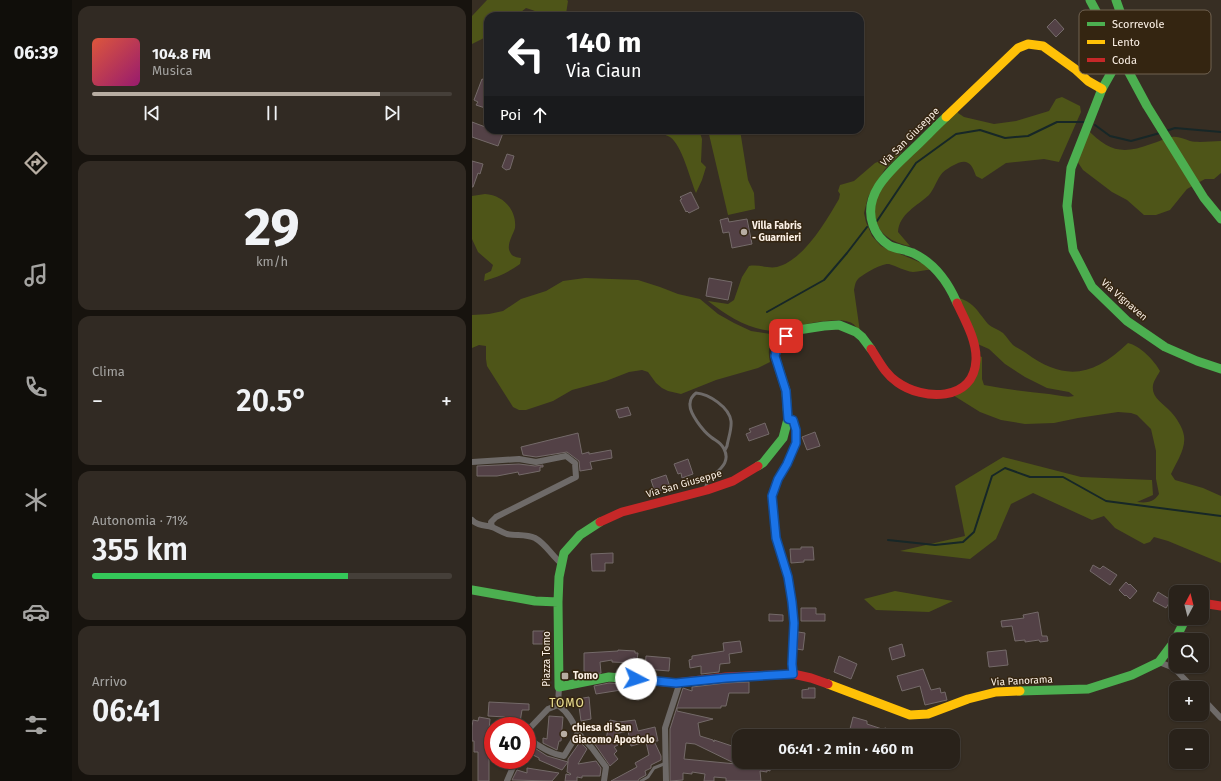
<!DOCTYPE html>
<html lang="it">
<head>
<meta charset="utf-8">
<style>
	body { margin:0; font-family:"Fira Sans",sans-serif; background:#312a23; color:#f1f3f6; height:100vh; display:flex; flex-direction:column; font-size:15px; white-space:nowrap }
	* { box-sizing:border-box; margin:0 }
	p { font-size:13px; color:#a5a4a2 }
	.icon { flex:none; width:22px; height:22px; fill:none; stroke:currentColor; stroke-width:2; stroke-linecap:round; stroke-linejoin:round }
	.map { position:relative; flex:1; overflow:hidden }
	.panel { display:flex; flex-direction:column; gap:6px; padding:6px; background:#17130e; width:400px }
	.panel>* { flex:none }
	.hud { position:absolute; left:12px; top:12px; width:380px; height:122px; border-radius:12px; box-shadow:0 1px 3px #0004,0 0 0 1px #453f39; background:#202124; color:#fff; overflow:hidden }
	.needle { width:26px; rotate:7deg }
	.fabs { position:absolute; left:697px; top:585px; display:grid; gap:8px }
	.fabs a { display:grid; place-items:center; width:40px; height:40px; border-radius:8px; background:#29221a; box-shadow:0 1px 3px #0004,0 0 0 1px #453f39; font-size:20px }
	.speed { position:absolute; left:12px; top:717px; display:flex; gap:8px; font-size:20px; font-weight:700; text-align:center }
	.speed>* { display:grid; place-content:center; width:52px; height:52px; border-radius:50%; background:#29221a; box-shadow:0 1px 3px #0004,0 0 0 1px #453f39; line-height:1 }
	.speed .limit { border:6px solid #d22; background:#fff; color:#111 }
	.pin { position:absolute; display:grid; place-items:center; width:34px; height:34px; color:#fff; margin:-17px; border-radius:8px; box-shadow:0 2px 6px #0006 }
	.me { position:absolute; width:44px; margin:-22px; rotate:95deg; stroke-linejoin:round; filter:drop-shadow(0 0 3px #0008) }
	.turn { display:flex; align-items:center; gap:14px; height:84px; padding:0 16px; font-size:18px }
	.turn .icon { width:52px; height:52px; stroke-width:2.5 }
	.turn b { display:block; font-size:28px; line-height:34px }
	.then { display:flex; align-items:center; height:38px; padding:0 16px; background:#0003; gap:8px; font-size:15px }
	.big { font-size:30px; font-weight:600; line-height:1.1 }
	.panel .card { flex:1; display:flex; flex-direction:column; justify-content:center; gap:6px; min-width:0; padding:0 14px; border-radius:12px; background:#312a23 }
	.panel .dial { align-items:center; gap:0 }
	.dial b { font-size:52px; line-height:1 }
	.song { display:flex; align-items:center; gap:12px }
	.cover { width:48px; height:48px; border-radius:6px; background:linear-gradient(135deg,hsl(10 70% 55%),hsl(320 70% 35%)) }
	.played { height:4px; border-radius:2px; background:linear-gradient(90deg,#b7ada2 80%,#453f39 80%) }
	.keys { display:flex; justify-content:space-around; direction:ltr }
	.heat { display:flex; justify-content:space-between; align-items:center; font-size:22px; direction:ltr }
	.charge { height:6px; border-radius:3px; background:linear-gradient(90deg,#34c759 71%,#453f39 0) }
	.trip { position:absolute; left:260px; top:729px; width:228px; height:40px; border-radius:12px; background:#29221a; box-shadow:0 1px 3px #0004,0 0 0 1px #453f39; font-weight:600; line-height:40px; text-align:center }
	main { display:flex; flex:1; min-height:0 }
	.tabs { display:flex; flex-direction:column; width:72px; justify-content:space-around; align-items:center; background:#100e0a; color:#a5a4a2 }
	.tabs .icon { width:28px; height:28px }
	.tabs .selected { color:#b7ada2 }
	.tabs b { font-size:18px; color:#f1f3f6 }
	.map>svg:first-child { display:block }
	.green { fill:#4e5518 }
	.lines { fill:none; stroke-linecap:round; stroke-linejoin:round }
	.stream { stroke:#172727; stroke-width:2 }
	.building { fill:#534146; stroke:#746a69; fill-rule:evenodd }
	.lane { stroke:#6e6a68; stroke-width:3 }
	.street { stroke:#6e6a68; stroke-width:6 }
	.fast { stroke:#4caf50; stroke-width:9 }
	.slow { stroke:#ffc107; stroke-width:9 }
	.jam { stroke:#c62828; stroke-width:9 }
	.fast-bridge { stroke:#4caf50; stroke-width:9 }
	.route-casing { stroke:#114b97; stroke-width:10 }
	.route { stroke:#1a73e8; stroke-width:7 }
	.poi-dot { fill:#b7ada2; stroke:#342511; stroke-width:1.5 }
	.labels { text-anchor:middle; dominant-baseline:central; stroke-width:3; stroke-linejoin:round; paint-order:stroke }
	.street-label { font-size:10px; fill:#fcf1e6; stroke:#342511 }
	.poi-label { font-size:10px; font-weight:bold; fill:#fcf1e6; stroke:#342511; text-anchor:start }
	.quarter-label { font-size:12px; letter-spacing:1px; fill:#ece091; stroke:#342511 }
	.key { fill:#342511; stroke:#706251; stroke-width:1 }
	.key-label { font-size:11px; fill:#fcf1e6 }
</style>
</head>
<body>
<main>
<nav class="tabs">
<b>06:39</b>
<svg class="icon selected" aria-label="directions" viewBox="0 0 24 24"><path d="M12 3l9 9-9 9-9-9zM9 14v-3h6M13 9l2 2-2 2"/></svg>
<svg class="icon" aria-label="music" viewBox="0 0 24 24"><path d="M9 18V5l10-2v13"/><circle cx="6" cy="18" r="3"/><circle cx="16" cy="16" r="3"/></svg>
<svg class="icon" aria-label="phone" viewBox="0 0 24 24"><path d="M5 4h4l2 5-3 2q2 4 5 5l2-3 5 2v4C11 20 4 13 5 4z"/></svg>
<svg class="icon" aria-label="climate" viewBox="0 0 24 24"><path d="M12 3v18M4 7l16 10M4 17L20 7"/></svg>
<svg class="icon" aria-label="car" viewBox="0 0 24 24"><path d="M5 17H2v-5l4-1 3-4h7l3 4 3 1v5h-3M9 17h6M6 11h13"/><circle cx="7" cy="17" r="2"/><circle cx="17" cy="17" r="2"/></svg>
<svg class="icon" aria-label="filters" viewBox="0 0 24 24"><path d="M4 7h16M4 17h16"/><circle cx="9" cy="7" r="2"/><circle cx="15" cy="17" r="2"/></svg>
</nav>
<section class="panel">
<div class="card">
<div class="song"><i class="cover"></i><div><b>104.8 FM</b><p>Musica</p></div></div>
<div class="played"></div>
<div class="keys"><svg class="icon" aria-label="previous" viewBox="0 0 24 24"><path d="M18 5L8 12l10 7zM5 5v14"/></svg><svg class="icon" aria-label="pause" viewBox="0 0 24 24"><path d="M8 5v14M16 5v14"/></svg><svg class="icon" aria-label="next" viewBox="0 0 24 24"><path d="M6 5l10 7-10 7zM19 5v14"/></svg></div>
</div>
<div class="card dial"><b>29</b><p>km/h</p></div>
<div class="card"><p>Clima</p>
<div class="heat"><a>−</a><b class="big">20.5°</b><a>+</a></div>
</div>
<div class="card"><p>Autonomia · 71%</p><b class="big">355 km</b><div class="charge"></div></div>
<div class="card"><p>Arrivo</p><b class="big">06:41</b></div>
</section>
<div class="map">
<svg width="749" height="781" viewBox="0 0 749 781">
	<rect width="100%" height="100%" fill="#372e23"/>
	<path class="green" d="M 15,0 L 95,0 L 96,1 L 94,14 C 79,20 68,12 54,8 L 44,16 L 16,16 L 16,36 L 0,44 L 0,16 Z
		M 590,97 L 608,106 L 609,112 L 587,162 L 572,159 L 534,163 L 510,179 L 504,176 C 499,161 494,158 480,166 C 475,169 471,171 468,176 C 464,182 462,189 457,195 C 445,206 427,214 426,232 L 438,246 C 404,240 393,214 411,185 C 417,176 427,168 435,160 C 452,142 469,124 486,107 L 486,113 L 492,117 L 522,124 L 544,121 L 577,111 L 584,99 Z
		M 615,129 C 636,151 650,155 679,144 C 686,142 693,138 700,137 C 706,136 712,139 718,141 C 727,143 739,141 749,141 L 749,173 L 742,179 L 733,179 L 715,189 L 698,210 L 684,215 L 672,215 L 655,200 L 640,192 L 611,170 L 603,158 Z
		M 174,130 L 227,130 L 230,139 L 229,162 L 234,167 L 230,180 L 224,193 C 218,179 210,145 198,137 C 191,133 182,132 174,130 Z
		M 236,130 L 268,130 L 276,180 L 282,193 L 283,209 L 256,215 Z
		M 430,152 L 413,169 L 396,197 L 392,213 L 394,222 L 400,236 L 409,246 L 452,264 L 463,270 C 455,269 448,272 441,272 C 432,271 425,266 417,264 C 410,263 391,274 386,279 C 383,282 383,286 382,290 L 388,332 C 385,328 382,323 377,322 C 366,317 333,324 320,327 C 313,329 306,331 299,331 C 273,328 256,316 236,301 L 256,304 L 262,300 L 270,277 L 277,266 C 287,264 296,269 305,267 C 332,260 354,221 367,199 L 368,194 L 366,191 L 368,185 L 382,181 L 403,163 Z
		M 13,194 C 31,195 45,210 43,228 C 41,235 34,245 38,252 C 40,257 44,257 49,258 L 48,264 C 37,272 26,277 12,281 L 13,274 L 19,271 L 21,265 L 6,252 L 0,239 L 0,196 Z
		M 113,278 L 166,280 L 188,287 L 206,294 L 228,299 L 246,314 L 262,323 L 279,331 L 299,334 L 302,336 C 296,345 296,353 298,362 L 286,368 L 244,380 L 209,394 L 196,391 L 190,388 L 184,383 L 176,372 L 170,370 L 157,372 L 134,381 L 100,390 L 81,401 L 54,410 L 47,410 L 41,407 L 15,366 L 14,359 L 14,346 L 7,345 L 0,348 L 0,315 L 17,314 L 31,311 L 49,299 L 74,291 L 91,281 Z
		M 484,297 C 495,300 502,305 508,314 C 511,317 513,321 516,324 C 520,328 526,329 531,333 C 535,337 537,341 541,345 C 545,348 550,350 554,353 C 593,382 622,376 656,343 C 668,346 682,360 688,371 C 686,375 682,380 681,385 C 679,398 691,403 699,412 C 704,417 711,428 712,436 C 714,449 704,463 699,474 L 703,480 L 731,488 L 749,496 L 749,563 L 696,541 L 682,537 L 678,542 L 672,544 L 643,528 L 632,516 L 620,520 L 561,493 L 539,504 L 524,539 L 498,559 L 428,551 L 493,536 L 483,486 L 531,457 L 609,477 L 680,480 L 681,495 L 665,502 C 674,503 681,503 687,494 L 684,479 L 684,451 L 679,429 L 665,415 L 659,413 L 646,412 L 606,418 L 582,423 L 553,424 L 529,420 L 508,412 L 476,392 L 492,386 L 504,355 L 510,357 L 510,379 L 512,385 C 534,389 555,392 577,394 C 585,395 594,398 602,396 L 597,392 L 575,388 L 553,377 L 533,364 L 517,349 L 501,342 Z
		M 423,591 L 481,601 L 457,612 L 404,610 L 392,599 Z"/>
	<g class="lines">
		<path class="stream" d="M 623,125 L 638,136 L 659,141 L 688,133
			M 694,131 L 703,128 L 749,132
			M 405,221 L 444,163 L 484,134 L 508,130 L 533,138 L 556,136 L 585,122 L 612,122
			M 295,312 L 352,280 L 375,253 L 395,227
			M 416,540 L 463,545 L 491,542 L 502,532 L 520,476 L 533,468 L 558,477 L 591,477 L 634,501 L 749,516"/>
	</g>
	<path class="building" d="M 583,19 L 592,29 L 584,37 L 575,27 Z
		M 10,79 L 16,81 L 16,109 L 4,105 L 6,102 L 2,100 Z
		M 0,122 L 16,128 L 16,130 L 23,130 L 31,133 L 26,146 L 0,137 Z
		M 35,154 L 42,156 L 38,169 L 34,170 L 30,167 Z
		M 0,161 L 11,164 L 8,174 L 6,173 L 1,187 L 0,187 Z
		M 219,192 L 227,208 L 217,213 L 215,211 L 214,212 L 208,200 L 210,199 L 208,197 Z
		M 256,218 L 257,222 L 275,219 L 280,244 L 260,248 L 257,232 L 251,233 L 248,220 Z
		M 237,278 L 260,282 L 256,300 L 234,296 Z
		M 156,407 L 159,415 L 147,418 L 144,410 Z
		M 293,423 L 297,434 L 277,441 L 274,434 L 279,432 L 277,429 Z
		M 343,432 L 348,446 L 335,450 L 330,437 Z
		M 106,433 L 110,454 L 117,452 L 117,454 L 139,450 L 140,458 L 118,462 L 120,469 L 108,471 L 107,461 L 95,452 L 64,457 L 51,455 L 49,447 Z
		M 216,459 L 221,474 L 210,478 L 209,473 L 206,474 L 202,464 Z
		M 47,464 L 63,466 L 71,465 L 71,467 L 68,467 L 68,471 L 47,475 L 46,472 L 25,476 L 5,476 L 5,466 Z
		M 194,475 L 198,487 L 183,492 L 179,480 Z
		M 329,547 L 341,547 L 342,560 L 332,560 L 332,562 L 319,563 L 318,549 L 329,549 Z
		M 141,553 L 141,563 L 133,563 L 133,571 L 120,571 L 119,554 Z
		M 621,565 L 628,569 L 631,566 L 645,575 L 638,585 L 618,571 Z
		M 654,582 L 657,585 L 658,584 L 665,591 L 658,599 L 654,595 L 653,596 L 647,590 Z
		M 686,592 L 699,600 L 694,608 L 681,601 Z
		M 329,608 L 344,608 L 344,614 L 353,614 L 353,621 L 329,621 Z
		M 566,612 L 570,636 L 575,636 L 576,641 L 568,642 L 567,640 L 553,642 L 553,640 L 543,641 L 540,626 L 530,627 L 529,621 L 552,618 L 551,615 Z
		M 297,614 L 311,615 L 311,621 L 297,621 Z
		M 61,631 L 73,631 L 74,644 L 61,644 Z
		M 326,632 L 333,633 L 331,650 L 325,649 Z
		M 268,641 L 270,652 L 257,654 L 258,663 L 248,664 L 247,672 L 229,674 L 229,666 L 218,668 L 217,660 L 220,659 L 220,656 L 252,651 L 251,643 Z
		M 430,644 L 433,656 L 420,660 L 417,648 Z
		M 146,650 L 163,651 L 163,653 L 166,653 L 165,660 L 162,660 L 162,663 L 140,662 L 140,660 L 128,662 L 129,673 L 114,675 L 113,671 L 112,671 L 112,653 L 146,651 Z
		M 534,650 L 536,665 L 517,667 L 515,652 Z
		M 174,656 L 198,658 L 197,671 L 173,669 Z
		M 367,656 L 385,664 L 379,679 L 362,672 Z
		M 451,669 L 459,690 L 468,688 L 469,693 L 473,692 L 475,700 L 453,705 L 448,686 L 430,691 L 425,676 Z
		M 277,682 L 277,693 L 257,693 L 254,706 L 249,706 L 249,708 L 205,708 L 205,711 L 241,719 L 226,723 L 228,736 L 241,740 L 242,742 L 242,740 L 266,748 L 267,762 L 299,762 L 298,771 L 295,770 L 295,772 L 288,771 L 289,781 L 254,781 L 254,778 L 242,777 L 242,781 L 232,781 L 233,774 L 220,772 L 220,774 L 211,773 L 211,780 L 198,781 L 198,729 L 211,688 L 220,691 L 220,687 L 254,683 ZM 214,743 L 223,744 L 264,764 L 212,759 Z
		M 137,683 L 163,685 L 163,688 L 149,687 L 149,690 L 124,694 L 122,686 Z
		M 336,688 L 343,688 L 343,698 L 330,698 L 330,690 L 337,689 Z
		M 117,697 L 119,719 L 109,721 L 106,699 Z
		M 17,702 L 57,704 L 57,710 L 50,710 L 48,722 L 33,721 L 33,717 L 16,716 Z
		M 77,716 L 91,717 L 89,741 L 87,741 L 85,750 L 71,743 L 71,738 L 75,739 Z
		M 7,717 L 18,719 L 17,730 L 19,730 L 19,740 L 17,740 L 17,781 L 6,781 L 6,752 L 2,752 L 2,741 L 0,741 L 0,727 L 1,720 L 6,721 Z
		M 381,717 L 395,721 L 395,724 L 410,729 L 414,728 L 414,736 L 390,736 L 390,733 L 378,729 Z
		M 138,720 L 147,722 L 163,720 L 166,731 L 183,727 L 186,741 L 182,741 L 189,756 L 189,760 L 179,765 L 179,768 L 173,771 L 174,775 L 167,779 L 166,781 L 139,781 L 165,767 L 163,763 L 177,755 L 174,742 L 159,746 L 156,731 L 143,734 L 146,745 L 142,747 L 145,751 L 142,754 L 146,759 L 138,766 L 122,743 L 129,738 L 133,744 Z
		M 108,742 L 115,749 L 106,764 L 124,761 L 129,768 L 128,776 L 110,776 L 110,778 L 105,777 L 105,781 L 93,781 L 94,774 L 98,775 L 99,774 L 95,772 L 96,762 L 90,770 L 67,760 L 67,758 L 55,752 L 55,743 L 75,756 L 96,762 L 96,759 Z
		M 55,768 L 87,773 L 80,781 L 40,780 L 45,770 L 55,773 Z"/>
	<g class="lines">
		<path class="lane" d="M 233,490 C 234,474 262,468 252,449 C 249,442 244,441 239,437 C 231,431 217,413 218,404 C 218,399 220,396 224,393 C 237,394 257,407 259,421 C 260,429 256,439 255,446 L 253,450
			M 169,781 L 176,777 L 182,768 L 194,763"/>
		<path class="street" d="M 316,419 L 321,420 L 324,430 L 325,443 L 315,465 L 306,479 L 300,496 L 304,538 L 316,577 L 320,602 L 322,623 L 320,663 L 321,674
			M 0,462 L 47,459 L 64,462 L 94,456 L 103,463 L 104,477 L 24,517 L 19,522 L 20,527
			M 0,520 C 6,526 13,525 20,527 C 25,529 29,532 35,534 C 44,536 54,534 63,538 C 74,544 80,556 90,564
			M 687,662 L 702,668 L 721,688
			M 730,698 L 749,718
			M 86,705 L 87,687
			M 55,731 L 76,709 L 86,705
			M 106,733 L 120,748 L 134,767 L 132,781
			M 55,737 C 66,746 78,754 92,756 L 106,733 C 101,722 96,712 86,705
			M 35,781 L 44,760
			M 194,781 L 193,728 L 208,682"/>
		<path class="fast" d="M 618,0 L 675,106 L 732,198 L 749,219
			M 644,0 L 650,17 L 651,41
			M 643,66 L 630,89 L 599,168 L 595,206 L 601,250 L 620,287 L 655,321 L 693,347 L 725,361 L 749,369
			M 474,117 C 462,128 451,140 439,151 C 419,170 390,194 401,225 C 404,234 410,241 418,246 C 425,249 434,250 441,253 C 462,263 476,282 485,303
			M 286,466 L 291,463 L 311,438 L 316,419 L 314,391 L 303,356 L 307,341 L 318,333 L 326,330 L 352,326 L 367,325 L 384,332 L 390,337 L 399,349
			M 128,522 L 108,535 L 92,553 L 87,577 L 86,602 L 87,687 L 137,677 L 183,681
			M 0,590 L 63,601 L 86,602
			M 548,691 L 616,689 L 660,675 L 687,662 L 702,642 L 714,618"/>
		<path class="slow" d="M 474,117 L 546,48 L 556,44 L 571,46 L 603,69 L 616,81 L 630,89
			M 356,684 L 438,715 L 456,714 L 496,699 L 524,692 L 548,691"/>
		<path class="jam" d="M 399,349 C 407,361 413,374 425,382 C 451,401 502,402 504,360 C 505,341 493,320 485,303
			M 128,522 L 150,512 L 235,490 L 261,481 L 286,466
			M 730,607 L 736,604 L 749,606
			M 183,681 L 204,683 L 254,677 L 321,674 L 339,678 L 356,684"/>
		<path class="fast-bridge" d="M 643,66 L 651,41"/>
	</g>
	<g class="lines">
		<defs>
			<path id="route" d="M 164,679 L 204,683 L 254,678 L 321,674 L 320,664 L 322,623 L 320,602 L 316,577 L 304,538 L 300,496 L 306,479 L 315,464 L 324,443 L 324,430 L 321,420 L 316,419 L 314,391 L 303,356 L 307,341 L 314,336"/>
		</defs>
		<use href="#route" class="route-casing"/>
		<use href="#route" class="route"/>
	</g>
	<g class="poi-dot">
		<circle cx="272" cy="232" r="4"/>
		<rect x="89" y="672" width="8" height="8" rx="2"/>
		<circle cx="92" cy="734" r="4"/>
	</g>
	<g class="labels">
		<g class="street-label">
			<text transform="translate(438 137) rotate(-45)">Via San Giuseppe</text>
			<text transform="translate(652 300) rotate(41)">Via Vignaven</text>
			<text transform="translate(212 484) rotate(-16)">Via San Giuseppe</text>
			<text transform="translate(75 659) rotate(-90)">Piazza Tomo</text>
			<text transform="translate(550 681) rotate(-3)">Via Panorama</text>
		</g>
		<g class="poi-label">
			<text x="280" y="226">Villa Fabris<tspan x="280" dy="12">- Guarnieri</tspan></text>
			<text x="101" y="676">Tomo</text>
			<text x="100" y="728">chiesa di San<tspan x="100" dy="12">Giacomo Apostolo</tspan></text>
		</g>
		<g class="quarter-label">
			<text x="95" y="703">TOMO</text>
		</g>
	</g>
	<rect x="607" y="10" width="132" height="64" rx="6" class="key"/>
	<rect x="615" y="22" width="18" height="4" fill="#4caf50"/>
	<rect x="615" y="40" width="18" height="4" fill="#ffc107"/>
	<rect x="615" y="58" width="18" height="4" fill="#c62828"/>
	<g class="key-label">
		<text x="640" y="28">Scorrevole</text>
		<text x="640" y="46">Lento</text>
		<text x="640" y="64">Coda</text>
	</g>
</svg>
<div class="fabs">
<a><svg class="needle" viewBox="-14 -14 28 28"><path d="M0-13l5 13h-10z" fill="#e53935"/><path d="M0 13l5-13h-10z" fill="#a5a4a2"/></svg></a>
<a><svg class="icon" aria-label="search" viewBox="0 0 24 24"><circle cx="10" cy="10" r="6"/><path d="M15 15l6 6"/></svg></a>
<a>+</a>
<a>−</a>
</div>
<div class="speed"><div class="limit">40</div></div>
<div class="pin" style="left:314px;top:336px;background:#d93025"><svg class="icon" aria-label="arrive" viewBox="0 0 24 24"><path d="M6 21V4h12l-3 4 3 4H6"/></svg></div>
<svg class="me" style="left:164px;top:679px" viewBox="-20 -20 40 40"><circle r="19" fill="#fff"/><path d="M0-13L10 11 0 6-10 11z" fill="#1a73e8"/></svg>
<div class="trip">06:41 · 2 min · 460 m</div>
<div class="hud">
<div class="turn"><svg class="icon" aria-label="left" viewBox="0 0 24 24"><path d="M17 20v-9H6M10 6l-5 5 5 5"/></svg><div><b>140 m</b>Via Ciaun</div></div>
<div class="then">Poi<svg class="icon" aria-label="ahead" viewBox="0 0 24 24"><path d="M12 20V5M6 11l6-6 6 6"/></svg></div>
</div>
</div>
</main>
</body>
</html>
